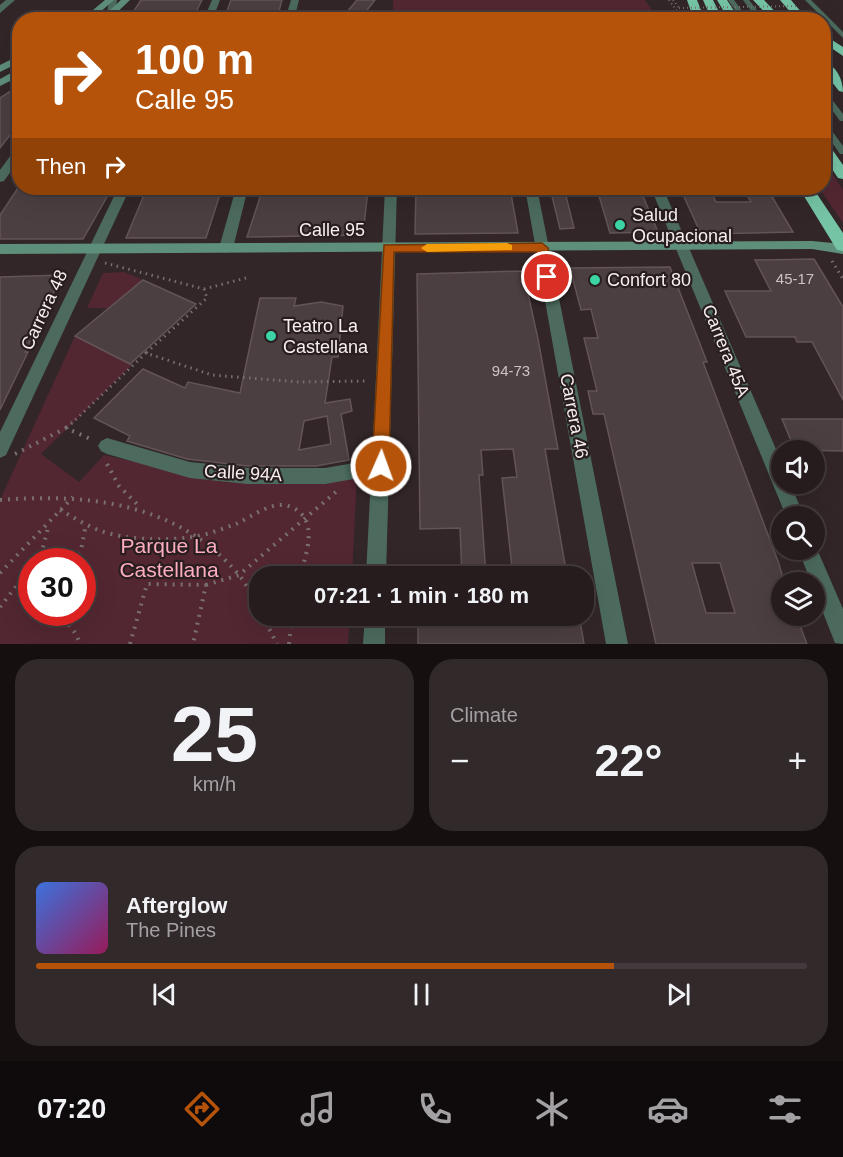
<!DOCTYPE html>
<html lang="en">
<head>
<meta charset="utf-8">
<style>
	body { margin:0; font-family:Arial,sans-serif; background:#32292b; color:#f1f3f6; height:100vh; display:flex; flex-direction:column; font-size:22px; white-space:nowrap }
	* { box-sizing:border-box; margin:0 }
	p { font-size:20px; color:#a4a1a4 }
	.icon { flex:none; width:33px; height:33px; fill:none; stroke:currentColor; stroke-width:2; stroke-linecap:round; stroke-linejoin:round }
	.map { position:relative; height:644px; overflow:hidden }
	.drawer { display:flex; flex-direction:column; gap:15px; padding:15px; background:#150f10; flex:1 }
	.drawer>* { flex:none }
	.hud { position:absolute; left:12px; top:12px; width:819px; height:183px; border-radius:24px; box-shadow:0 6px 24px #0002,0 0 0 2px #423a3c; background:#b45309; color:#fff; overflow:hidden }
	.tools { position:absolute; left:771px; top:440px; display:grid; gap:12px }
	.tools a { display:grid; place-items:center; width:54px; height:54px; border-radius:50%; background:#261c1e; box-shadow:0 6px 24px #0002,0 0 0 2px #423a3c; font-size:30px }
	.speed { position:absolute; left:18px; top:548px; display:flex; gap:12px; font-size:30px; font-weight:700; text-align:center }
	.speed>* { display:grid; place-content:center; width:78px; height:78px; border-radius:50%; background:#261c1e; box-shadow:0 6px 24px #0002,0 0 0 2px #423a3c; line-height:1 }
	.speed .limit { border:9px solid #d22; background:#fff; color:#111 }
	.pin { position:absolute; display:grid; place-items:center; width:51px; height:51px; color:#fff; margin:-26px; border:3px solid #fff; border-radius:50%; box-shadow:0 2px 6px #0007 }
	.me { position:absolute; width:66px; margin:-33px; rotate:2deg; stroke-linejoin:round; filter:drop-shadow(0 0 4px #0008) }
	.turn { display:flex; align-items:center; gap:21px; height:126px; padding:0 24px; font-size:27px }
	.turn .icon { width:78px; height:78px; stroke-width:2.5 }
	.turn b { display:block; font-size:42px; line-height:51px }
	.then { display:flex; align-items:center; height:57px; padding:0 24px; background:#0003; gap:12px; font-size:22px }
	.big { font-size:45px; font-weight:700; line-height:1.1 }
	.drawer .card { flex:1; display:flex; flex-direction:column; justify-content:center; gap:9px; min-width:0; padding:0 21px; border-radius:24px; background:#32292b }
	.drawer .dial { align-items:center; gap:0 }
	.dial b { font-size:78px; line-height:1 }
	.song { display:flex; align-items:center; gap:18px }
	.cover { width:72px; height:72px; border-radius:9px; background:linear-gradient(135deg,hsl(220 70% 55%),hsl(330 70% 35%)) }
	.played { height:6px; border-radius:3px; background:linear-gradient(90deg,#b45309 75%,#423a3c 75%) }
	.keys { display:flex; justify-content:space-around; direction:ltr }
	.heat { display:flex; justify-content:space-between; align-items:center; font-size:33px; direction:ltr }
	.drawer .tiles { flex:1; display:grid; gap:15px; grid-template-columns:1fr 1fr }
	.card:last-child { grid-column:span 2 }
	.trip { position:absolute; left:249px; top:566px; width:345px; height:60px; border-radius:24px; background:#261c1e; box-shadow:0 6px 24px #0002,0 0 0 2px #423a3c; font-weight:700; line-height:60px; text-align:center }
	.dock { display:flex; height:96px; justify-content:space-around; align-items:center; background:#0f0b0c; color:#a4a1a4 }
	.dock .icon { width:42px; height:42px }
	.dock .active { color:#b45309 }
	.dock b { font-size:27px; color:#f1f3f6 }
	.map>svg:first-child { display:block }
	.green { fill:#532732; fill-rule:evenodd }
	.building { fill:#4c3f41; stroke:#625457; stroke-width:1.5; fill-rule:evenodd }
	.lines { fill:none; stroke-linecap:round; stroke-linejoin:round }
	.path-far2 { stroke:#796f70; stroke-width:2; stroke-dasharray:1 3; stroke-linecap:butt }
	.path-far1 { stroke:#796f70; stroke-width:3; stroke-dasharray:1.5 4.5; stroke-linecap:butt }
	.path { stroke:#796f70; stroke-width:4; stroke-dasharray:2 6; stroke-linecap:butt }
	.lane { fill:#4c6b5e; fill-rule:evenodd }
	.street { fill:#4c6b5e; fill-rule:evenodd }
	.secondary { fill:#5e8f7b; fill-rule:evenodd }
	.highway { fill:#75c4a5; fill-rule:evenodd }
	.path-bridge { stroke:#796f70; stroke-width:2; stroke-dasharray:1 3; stroke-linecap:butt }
	.route { fill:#b45309; stroke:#753606; stroke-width:1.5 }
	.slow { fill:#f59e0b }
	.poi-dot { fill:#3cd4a4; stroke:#281d1f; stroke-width:2 }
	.labels { text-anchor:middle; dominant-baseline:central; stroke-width:4.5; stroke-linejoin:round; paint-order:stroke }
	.number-label { font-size:15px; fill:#ccc2c4 }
	.poi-label { font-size:18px; fill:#f6eeef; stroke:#281d1f; text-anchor:start }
	.street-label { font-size:18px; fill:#f6eeef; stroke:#281d1f }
	.near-park-label { font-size:21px; fill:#feadbf; stroke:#281d1f }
</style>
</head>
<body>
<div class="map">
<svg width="843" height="644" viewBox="0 0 843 644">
	<rect width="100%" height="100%" fill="#322628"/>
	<path class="green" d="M 393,0 L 645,0 L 658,19 L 558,19 L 393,11 Z
		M 824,161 L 843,190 L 843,223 L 819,188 L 824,188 Z
		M 124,272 L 143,280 L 110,308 L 87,308 L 103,273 Z
		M 75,336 L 129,364 L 133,364 L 41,454 L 79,482 L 104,455 L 222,481 L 357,474 L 352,576 L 260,576 L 260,615 L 350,615 L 348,644 L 0,644 L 0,500 ZM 32,561 L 82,561 L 82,612 L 32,612 Z"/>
	<path class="building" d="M 141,0 L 202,0 L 192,20 L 128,20 Z
		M 231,0 L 282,0 L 279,11 L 227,11 Z
		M 357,0 L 375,0 L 360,19 L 346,13 Z
		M 20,85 L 20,122 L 0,148 L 0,98 Z
		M 18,188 L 112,188 L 83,239 L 0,239 L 0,215 Z
		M 147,188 L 222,188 L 206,238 L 126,238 Z
		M 263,188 L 303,188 L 302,196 L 338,196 L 339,189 L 368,189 L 363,235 L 247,237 Z
		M 416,188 L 510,188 L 518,233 L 415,234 Z
		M 550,188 L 564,188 L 574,228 L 560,229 Z
		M 680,188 L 709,188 L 716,202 L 751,202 L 743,188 L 767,188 L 793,232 L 701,234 Z
		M 597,189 L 640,189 L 658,232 L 610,233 Z
		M 814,259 L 843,307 L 843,400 L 812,342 L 797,342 L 795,337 L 746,337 L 725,291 L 771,291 L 755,260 Z
		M 670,267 L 707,362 L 703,362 L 779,564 L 784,582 L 782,582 L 782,615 L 796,615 L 807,644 L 656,644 L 604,414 L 593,414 L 588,391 L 597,391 L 584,338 L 598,338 L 591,309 L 581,310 L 570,268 ZM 692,563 L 720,563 L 735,613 L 706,613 Z
		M 523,271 L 538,339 L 558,449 L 545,449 L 567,576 L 513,576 L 502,478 L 517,477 L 513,449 L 481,450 L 483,475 L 479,475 L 486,576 L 462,576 L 460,528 L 420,529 L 417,274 Z
		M 62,275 L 25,352 L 28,352 L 0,410 L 0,277 Z
		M 143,280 L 196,304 L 130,364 L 75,336 Z
		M 260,298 L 296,298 L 294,306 L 321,302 L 343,306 L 338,357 L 332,357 L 325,403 L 350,399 L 352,411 L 341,414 L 349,460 L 316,466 L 248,466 L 187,459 L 127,441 L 130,436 L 94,418 L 143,369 L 185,388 L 188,382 L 240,393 ZM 327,416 L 331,444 L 299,450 L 304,421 Z
		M 782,419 L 843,419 L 843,451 L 795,450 Z
		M 418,615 L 579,615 L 584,644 L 418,644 Z"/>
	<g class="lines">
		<path class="path-far2" d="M 669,0 L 682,18
			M 673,0 L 679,8"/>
		<path class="path-far1" d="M 832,261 L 843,279
			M 105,263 L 204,289 L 207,298 L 146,353
			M 204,289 L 246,278
			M 71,424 L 146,353 L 212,375 L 299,382 L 367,381"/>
		<path class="path" d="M 66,428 L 72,422
			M 15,454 L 66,428 L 93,440
			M 107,464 L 119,486 L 139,506
			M 0,500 C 88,493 179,503 239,575 C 248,586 253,599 260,611
			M 60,510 C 73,517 87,526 101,531 C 127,540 164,541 192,537 C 207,535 222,529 236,524 C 252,517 273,499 291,507 C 320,519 306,554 300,576
			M 35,561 L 42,551 L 49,524
			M 74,561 L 81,550 L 86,524
			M 0,573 L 73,497
			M 206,585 L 239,575 L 337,491
			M 0,607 L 32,566
			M 59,612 L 76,634 L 80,644
			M 262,615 L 277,644
			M 130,644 L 147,584 L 206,585 L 193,644
			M 289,644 L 292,615"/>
		<path class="lane" d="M 728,0 L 734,0 L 749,20 L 742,20 Z
			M 743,0 L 749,0 L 765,20 L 758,20 Z
			M 805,0 L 811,0 L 843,32 L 843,38 Z
			M 824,93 L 827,93 L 843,114 L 843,121 L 840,121 L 824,99 Z
			M 824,124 L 827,124 L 843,146 L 843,154 L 840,154 L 824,131 Z"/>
		<path class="street" d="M 6,0 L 15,0 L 0,13 L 0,5 Z
			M 109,0 L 117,0 L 114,20 L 106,20 Z
			M 212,0 L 220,0 L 215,13 L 287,13 L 291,0 L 299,0 L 294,20 L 212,19 L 206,14 Z
			M 20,147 L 20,159 L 4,181 L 0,182 L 0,170 L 16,148 Z
			M 118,188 L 130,188 L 6,455 L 0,458 L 0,432 Z
			M 236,188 L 248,188 L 233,248 L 226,253 L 219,248 Z
			M 385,188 L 397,188 L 386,576 L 366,576 L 371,476 L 325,484 L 248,484 L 190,478 L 107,454 L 101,451 L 98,446 L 101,441 L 107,438 L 190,462 L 248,468 L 325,468 L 372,460 Z
			M 525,188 L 537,188 L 628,644 L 606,644 Z
			M 651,188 L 663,188 L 782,463 L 782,483 L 790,483 L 804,516 L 786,516 Z
			M 814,542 L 843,609 L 843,644 L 835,643 L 814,590 L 814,582 L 811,582 L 798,549 L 814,549 Z
			M 365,615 L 385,615 L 385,644 L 363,644 Z"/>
		<path class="secondary" d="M 105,0 L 114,0 L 91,20 L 81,20 Z
			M 121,0 L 130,0 L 109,20 L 99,20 Z
			M 20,55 L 20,62 L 0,72 L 0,65 Z
			M 20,68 L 20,76 L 0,86 L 0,79 Z
			M 812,241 L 843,244 L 843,254 L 812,249 L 0,254 L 0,244 Z"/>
		<path class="highway" d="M 687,0 L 697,0 L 705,20 L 694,20 Z
			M 703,0 L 713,0 L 723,20 L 712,20 Z
			M 717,0 L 727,0 L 740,20 L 729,20 Z
			M 753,0 L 764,0 L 783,20 L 772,20 Z
			M 780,0 L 791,0 L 808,20 L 797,20 Z
			M 824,35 L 843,47 L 843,56 L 824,43 Z
			M 824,61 C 836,66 843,79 843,92 L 839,91 L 824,72 Z
			M 824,144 L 829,145 L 843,165 L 843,179 L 838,178 L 824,157 Z
			M 799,188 L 813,188 L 843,233 L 843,251 L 837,250 Z"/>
		<path class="path-bridge" d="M 679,8 L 799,6"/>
	</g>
	<path class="route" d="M 542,243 L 548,248 L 554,277 L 547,282 L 541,277 L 536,252 L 394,252 L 389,466 L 386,471 L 381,474 L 375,471 L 372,466 L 384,245 Z"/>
	<path class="slow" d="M 507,243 L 512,245 L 512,250 L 427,252 L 421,248 L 427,244 Z"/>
	<g class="poi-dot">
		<circle cx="620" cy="225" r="6"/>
		<circle cx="595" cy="280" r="6"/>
		<circle cx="271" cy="336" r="6"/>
	</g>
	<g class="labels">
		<g class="number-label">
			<text x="795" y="278">45-17</text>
			<text x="511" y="370">94-73</text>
		</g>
		<g class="poi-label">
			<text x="632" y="215">Salud<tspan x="632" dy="21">Ocupacional</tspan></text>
			<text x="607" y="280">Confort 80</text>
			<text x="283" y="326">Teatro La<tspan x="283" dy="21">Castellana</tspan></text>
		</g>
		<g class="street-label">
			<text x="332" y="230">Calle 95</text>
			<text transform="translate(44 310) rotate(-65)">Carrera 48</text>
			<text transform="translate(726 351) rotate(68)">Carrera 45A</text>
			<text transform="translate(574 416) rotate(79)">Carrera 46</text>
			<text transform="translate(243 473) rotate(3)">Calle 94A</text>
		</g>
		<g class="near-park-label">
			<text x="169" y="545">Parque La<tspan x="169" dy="24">Castellana</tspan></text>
		</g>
	</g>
</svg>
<div class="tools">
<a><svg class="icon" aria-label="sound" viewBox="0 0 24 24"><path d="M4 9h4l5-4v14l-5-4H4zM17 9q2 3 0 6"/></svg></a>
<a><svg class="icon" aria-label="search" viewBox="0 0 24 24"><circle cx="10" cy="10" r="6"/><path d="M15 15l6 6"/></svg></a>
<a><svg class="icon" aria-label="layers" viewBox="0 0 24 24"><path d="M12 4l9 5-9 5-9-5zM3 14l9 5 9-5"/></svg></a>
</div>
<div class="speed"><div class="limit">30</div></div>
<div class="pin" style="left:547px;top:277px;background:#d93025"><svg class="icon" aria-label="arrive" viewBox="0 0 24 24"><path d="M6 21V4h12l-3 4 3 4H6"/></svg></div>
<svg class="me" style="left:381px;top:466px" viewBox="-20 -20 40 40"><circle r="17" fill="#b45309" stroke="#fff" stroke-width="3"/><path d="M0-11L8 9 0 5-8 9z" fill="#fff"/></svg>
<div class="trip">07:21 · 1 min · 180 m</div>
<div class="hud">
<div class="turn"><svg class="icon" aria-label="right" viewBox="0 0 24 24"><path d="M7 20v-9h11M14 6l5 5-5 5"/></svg><div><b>100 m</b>Calle 95</div></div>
<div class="then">Then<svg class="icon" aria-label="right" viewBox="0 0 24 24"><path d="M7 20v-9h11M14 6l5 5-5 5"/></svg></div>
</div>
</div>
<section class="drawer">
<div class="tiles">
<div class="card dial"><b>25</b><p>km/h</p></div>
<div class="card"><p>Climate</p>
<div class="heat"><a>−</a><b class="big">22°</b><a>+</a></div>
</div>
<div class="card">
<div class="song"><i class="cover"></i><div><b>Afterglow</b><p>The Pines</p></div></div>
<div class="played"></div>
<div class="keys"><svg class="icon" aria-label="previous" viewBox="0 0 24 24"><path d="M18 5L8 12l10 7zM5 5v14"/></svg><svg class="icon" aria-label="pause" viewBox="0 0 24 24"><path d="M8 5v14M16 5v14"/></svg><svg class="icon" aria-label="next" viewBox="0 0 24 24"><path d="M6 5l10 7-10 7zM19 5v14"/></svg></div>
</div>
</div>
</section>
<nav class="dock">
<b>07:20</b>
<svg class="icon active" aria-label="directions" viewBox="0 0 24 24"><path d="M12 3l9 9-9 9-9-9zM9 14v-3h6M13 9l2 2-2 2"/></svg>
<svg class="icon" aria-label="music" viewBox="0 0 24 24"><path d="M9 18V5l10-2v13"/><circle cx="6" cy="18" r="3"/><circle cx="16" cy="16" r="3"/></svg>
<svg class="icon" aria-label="phone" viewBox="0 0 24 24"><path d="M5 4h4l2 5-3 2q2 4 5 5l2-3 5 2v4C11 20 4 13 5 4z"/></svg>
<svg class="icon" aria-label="climate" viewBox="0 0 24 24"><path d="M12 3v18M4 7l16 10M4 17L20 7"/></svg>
<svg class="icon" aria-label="car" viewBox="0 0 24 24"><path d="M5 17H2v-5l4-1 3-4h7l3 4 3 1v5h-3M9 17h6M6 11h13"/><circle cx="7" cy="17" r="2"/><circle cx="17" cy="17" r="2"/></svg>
<svg class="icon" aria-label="filters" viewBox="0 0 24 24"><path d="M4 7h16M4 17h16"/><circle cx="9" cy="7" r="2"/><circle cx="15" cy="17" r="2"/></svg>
</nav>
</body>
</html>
